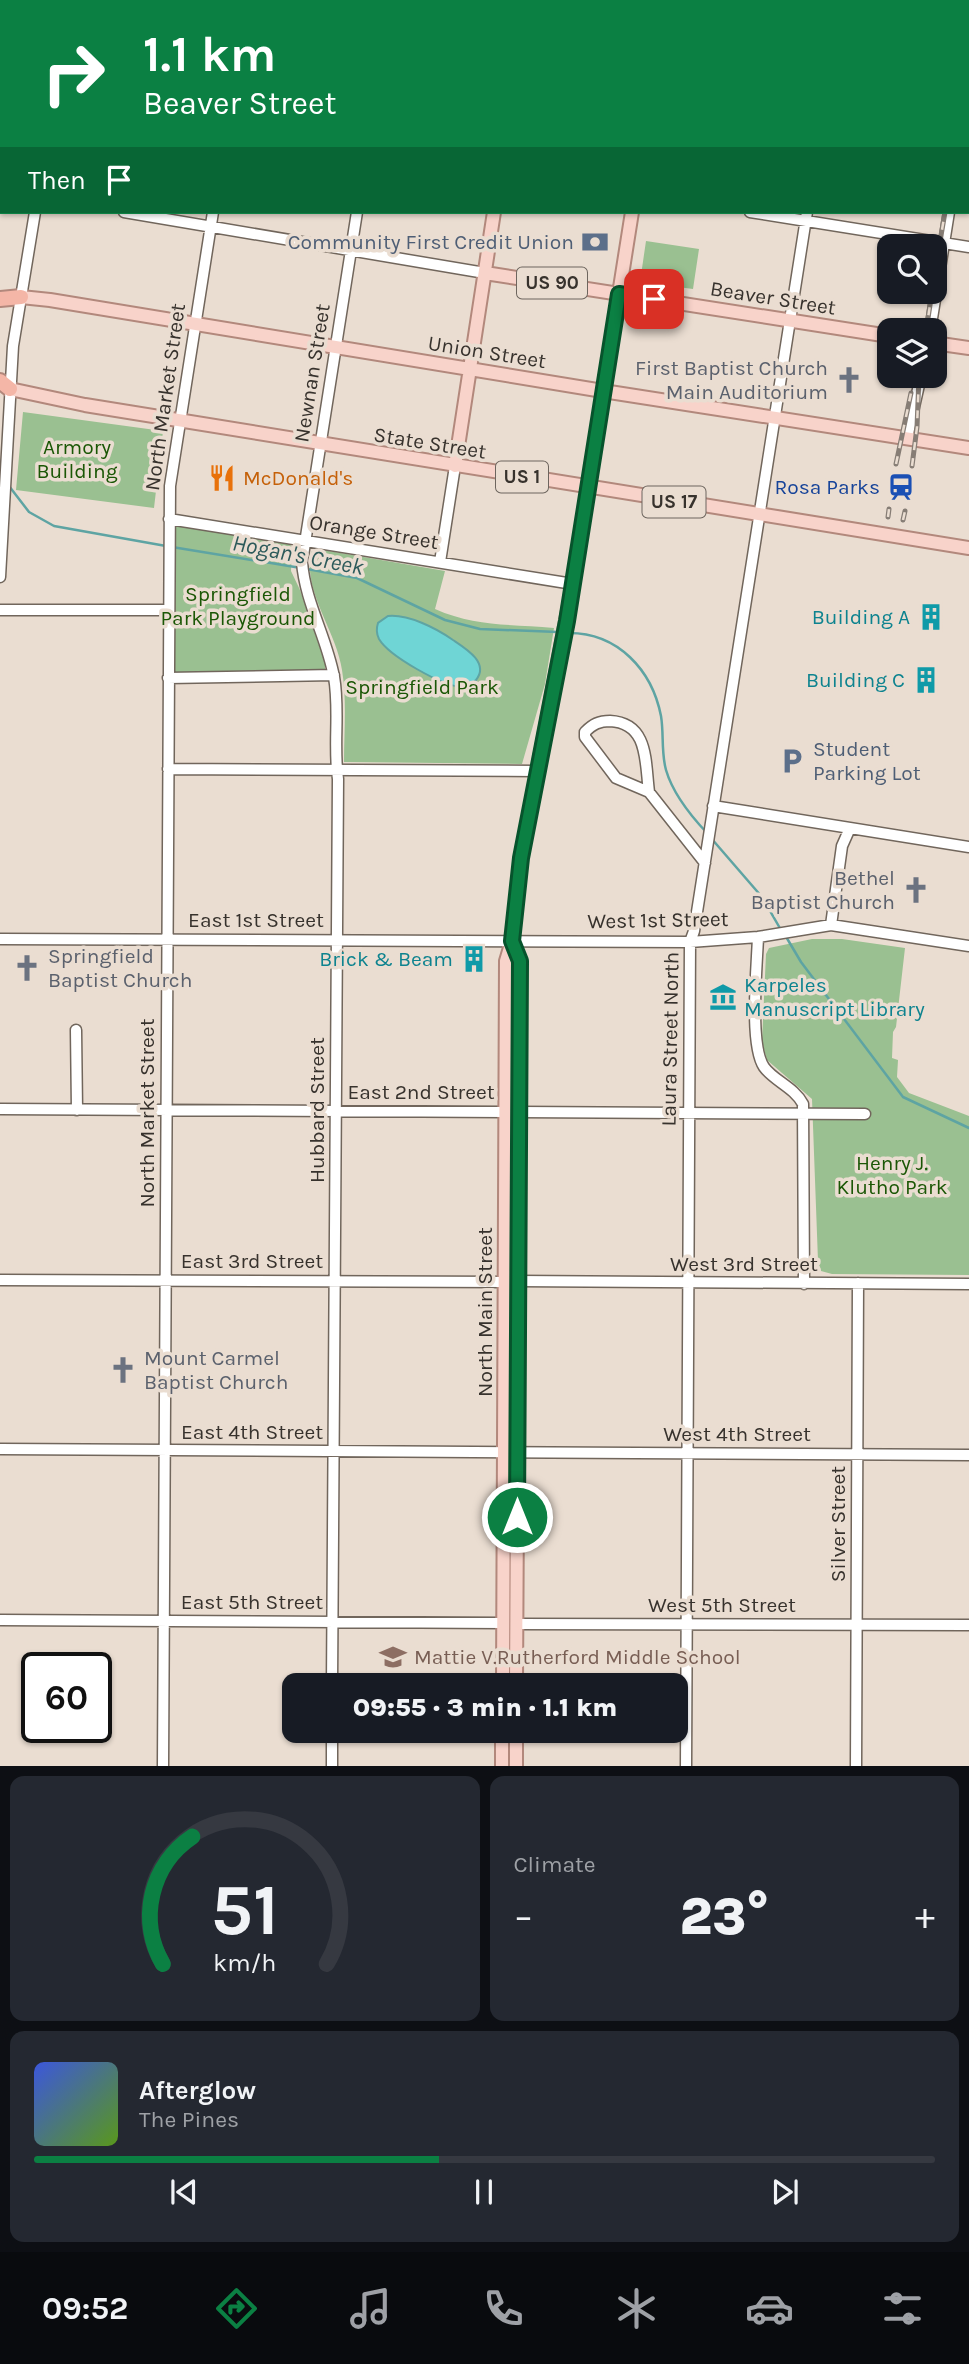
<!DOCTYPE html>
<html lang="en">
<head>
<meta charset="utf-8">
<style>
	body { margin:0; font-family:Karla,sans-serif; background:#242831; color:#f1f3f6; height:100vh; display:flex; flex-direction:column; font-size:26px; white-space:nowrap }
	* { box-sizing:border-box; margin:0 }
	p { font-size:23px; color:#9ea1a6 }
	.icon { flex:none; width:38px; height:38px; fill:none; stroke:currentColor; stroke-width:2; stroke-linecap:round; stroke-linejoin:round }
	.map { position:relative; height:1766px; overflow:hidden }
	.panel { display:flex; flex-direction:column; gap:10px; padding:10px; background:#0d0f14; flex:1 }
	.panel>* { flex:none }
	.banner { position:absolute; left:0px; top:0px; width:970px; height:214px; box-shadow:0 2px 5px #0004; background:#0b8043; color:#fff; overflow:hidden }
	.controls { position:absolute; left:877px; top:234px; display:grid; gap:14px }
	.controls a { display:grid; place-items:center; width:70px; height:70px; border-radius:14px; background:#171b24; box-shadow:0 2px 5px #0004; font-size:35px }
	.speed { position:absolute; left:21px; top:1652px; display:flex; gap:14px; font-size:35px; font-weight:700; text-align:center }
	.speed>* { display:grid; place-content:center; width:91px; height:91px; border-radius:50%; background:#171b24; box-shadow:0 2px 5px #0004; line-height:1 }
	.speed .limit { border:4px solid #111; border-radius:10px; background:#fff; color:#111 }
	.pin { position:absolute; display:grid; place-items:center; width:60px; height:60px; color:#fff; margin:-30px; border-radius:14px; box-shadow:0 4px 10px #0006 }
	.me { position:absolute; width:77px; margin:-38px; rotate:0deg; stroke-linejoin:round; filter:drop-shadow(0 0 5px #0008) }
	.turn { display:flex; align-items:center; gap:24px; height:147px; padding:0 28px; font-size:32px }
	.turn .icon { width:91px; height:91px; stroke-width:2.5 }
	.turn b { display:block; font-size:49px; line-height:60px }
	.then { display:flex; align-items:center; height:66px; padding:0 28px; background:#0003; gap:14px; font-size:26px }
	.big { font-size:52px; font-weight:800; line-height:1.1 }
	.panel .tile { flex:1; display:flex; flex-direction:column; justify-content:center; gap:10px; min-width:0; padding:0 24px; border-radius:14px; background:#242831 }
	.panel .dial { align-items:center; gap:0 }
	.dial svg { height:182px; overflow:visible; fill:none; stroke:#363941; stroke-width:7; stroke-linecap:round; text-anchor:middle }
	.dial text { fill:#f1f3f6; stroke:none }
	.song { display:flex; align-items:center; gap:21px }
	.cover { width:84px; height:84px; border-radius:10px; background:linear-gradient(135deg,hsl(230 70% 55%),hsl(90 70% 35%)) }
	.played { height:7px; border-radius:4px; background:linear-gradient(90deg,#0b8043 45%,#363941 45%) }
	.keys { display:flex; justify-content:space-around; direction:ltr }
	.heat { display:flex; justify-content:space-between; align-items:center; font-size:38px; direction:ltr }
	.panel .tiles { flex:1; display:grid; gap:10px; grid-template-columns:1fr 1fr }
	.tile:last-child { grid-column:span 2 }
	.trip { position:absolute; left:282px; top:1673px; width:406px; height:70px; border-radius:14px; background:#171b24; box-shadow:0 2px 5px #0004; font-weight:800; line-height:70px; text-align:center }
	.tab-bar { display:flex; height:112px; justify-content:space-around; align-items:center; background:#090b0e; color:#9ea1a6 }
	.tab-bar .icon { width:49px; height:49px }
	.tab-bar .active { color:#0b8043 }
	.tab-bar b { font-size:32px; color:#f1f3f6 }
	.map>svg:first-child { display:block }
	.green { fill:#9ac091 }
	.water { fill:#6fd5d5; stroke:#5ea4a3; stroke-width:2 }
	.lines { fill:none; stroke-linecap:round; stroke-linejoin:round }
	.stream { stroke:#5ea4a3; stroke-width:2.5 }
	.minor-casing { stroke:#71665c; stroke-width:13 }
	.major-casing { stroke:#b2887c; stroke-width:16 }
	.highway-casing { stroke:#b2887c; stroke-width:18 }
	.minor { stroke:#fff; stroke-width:10 }
	.major { stroke:#f8d3ca; stroke-width:12 }
	.highway { stroke:#f4b6a7; stroke-width:14 }
	.rail-casing { stroke:#867d75; stroke-width:5 }
	.rail { stroke:#eaddd1; stroke-width:2.5; stroke-dasharray:8; stroke-linecap:butt }
	.route-casing { stroke:#07532c; stroke-width:18 }
	.route { stroke:#0b8043; stroke-width:12 }
	.labels { text-anchor:middle; dominant-baseline:central; stroke-width:7; stroke-linejoin:round; paint-order:stroke }
	.shield { fill:#eaddd1; stroke:#6d655e; stroke-width:2 }
	.shield-label { font-size:19px; font-weight:bold; fill:#37322d }
	.service-label { font-size:21px; fill:#4e5e75; stroke:#eaddd1; text-anchor:end }
	.street-label { font-size:21px; fill:#37322d; stroke:#eaddd1 }
	.worship-label { font-size:21px; fill:#5b616d; stroke:#eaddd1; text-anchor:end }
	.park-label { font-size:21px; fill:#1a5705; stroke:#eaddd1 }
	.food-label { font-size:21px; fill:#c56008; stroke:#eaddd1; text-anchor:start }
	.transit-label { font-size:21px; fill:#164399; stroke:#eaddd1; text-anchor:end }
	.culture-label { font-size:21px; fill:#0d838f; stroke:#eaddd1; text-anchor:end }
	.education-label { font-size:21px; fill:#785e54; stroke:#eaddd1; text-anchor:start }
	.water-label { font-size:23px; font-style:italic; fill:#2c5a5a; stroke:#eaddd1 }
</style>
</head>
<body>
<div class="map">
<svg width="969" height="1766" viewBox="0 0 969 1766">
	<rect width="100%" height="100%" fill="#eaddd1"/>
	<path class="green" d="M 646,241 L 699,249 L 693,289 L 640,282 Z
		M 23,412 L 163,431 L 154,508 L 16,490 Z
		M 176,525 L 290,544 L 292,548 L 291,571 L 300,590 L 325,663 L 325,671 L 174,674 Z
		M 317,549 L 445,571 L 435,609 C 475,627 512,624 554,628 L 545,684 L 522,764 L 344,762 C 344,733 347,700 342,670 C 336,630 303,593 311,552 Z
		M 812,939 L 842,939 L 905,948 L 896,1027 L 893,1032 L 892,1058 L 898,1060 L 897,1077 L 909,1093 L 969,1116 L 969,1275 L 832,1274 L 821,1271 L 818,1261 L 812,1099 L 767,1060 L 762,1042 L 766,954 L 769,948 Z"/>
	<path class="water" d="M 388,616 C 408,614 436,628 453,640 C 465,648 490,663 476,680 C 472,684 467,687 462,687 C 442,686 389,656 379,639 C 376,633 376,629 378,623 Z"/>
	<g class="lines">
		<path class="stream" d="M 9,486 L 29,512 L 54,526 L 166,546
			M 172,547 L 301,568
			M 307,569 L 357,578 L 445,620 L 480,629 L 558,632
			M 569,633 C 618,633 652,670 661,716 C 664,734 661,752 666,770 C 673,794 690,815 707,833
			M 711,838 L 762,897 L 781,930
			M 785,935 L 801,962 L 903,1097 L 969,1128"/>
		<defs>
			<path id="minor" d="M 49,0 L 60,2
				M 669,0 L 680,2
				M 71,2 L 71,0
				M 204,2 L 205,0
				M 295,2 L 295,0
				M 390,2 L 390,0
				M 844,2 L 844,0
				M 968,48 L 969,48
				M 0,92 L 2,92
				M 968,96 L 969,89
				M 968,147 L 969,147
				M 0,190 L 2,190
				M 124,212 L 485,273
				M 750,212 L 969,247
				M 930,331 L 949,212
				M 907,438 L 921,376
				M 169,519 L 573,584
				M 440,562 L 455,466
				M 0,577 L 13,346 L 35,212
				M 0,610 L 169,610
				M 168,678 L 334,675
				M 168,769 L 537,771
				M 649,792 C 645,762 649,723 610,721 C 599,721 593,724 585,732 L 585,737 L 616,778 L 649,792 L 705,863
				M 713,806 L 969,847
				M 831,925 L 842,846 L 850,828
				M 758,937 C 757,966 749,1045 764,1067 C 774,1081 794,1087 803,1104 L 804,1284
				M 0,939 L 690,942 L 758,937 L 831,925 L 969,946
				M 76,1030 L 77,1110
				M 0,1109 L 505,1112
				M 519,1112 L 865,1114
				M 0,1280 L 505,1282
				M 518,1281 L 969,1284
				M 0,1449 L 969,1455
				M 0,1620 L 503,1623
				M 516,1624 L 969,1625
				M 332,1685 L 338,779 C 333,746 340,710 334,677 C 327,638 305,602 302,562 L 357,212
				M 332,1731 L 332,1766
				M 163,1766 L 170,486 L 213,212
				M 686,1766 L 690,942 L 694,931 L 807,212
				M 856,1766 L 858,1283"/>
			<path id="major" d="M 527,2 L 528,0
				M 666,2 L 666,0
				M 485,273 L 889,336
				M 21,297 L 50,300 L 603,391 L 969,448
				M 934,343 L 969,348
				M 10,389 L 85,405 L 969,548
				M 455,466 L 494,212
				M 512,941 L 520,961 L 516,1685
				M 503,1685 L 506,961 L 512,941 L 521,858 L 573,584 L 632,212
				M 502,1766 L 502,1731
				M 516,1766 L 516,1731"/>
			<path id="highway" d="M 0,299 L 21,297
				M 0,381 L 10,389"/>
		</defs>
		<use href="#minor" class="minor-casing"/>
		<use href="#major" class="major-casing"/>
		<use href="#highway" class="highway-casing"/>
		<use href="#minor" class="minor"/>
		<use href="#major" class="major"/>
		<use href="#highway" class="highway"/>
		<defs>
			<path id="rail" d="M 968,75 L 969,69
				M 934,277 L 945,212
				M 926,331 L 932,292
				M 896,464 L 911,393
				M 912,466 L 917,427 L 919,376
				M 888,517 L 889,509
				M 903,520 L 905,511"/>
		</defs>
		<use href="#rail" class="rail-casing"/>
		<use href="#rail" class="rail"/>
	</g>
	<g class="lines">
		<defs>
			<path id="route" d="M 517,1517 L 520,961 L 512,941 L 521,858 L 567,621 L 619,294 L 654,299"/>
		</defs>
		<use href="#route" class="route-casing"/>
		<use href="#route" class="route"/>
	</g>
	<defs>
		<symbol id="bank-bare" viewBox="-9 -9 18 18"><path d="M-6-4H6V4H-6ZM0-2.3a2.3 2.3 0 1 0 0 4.6a2.3 2.3 0 1 0 0-4.6Z" fill="#5c6f8a" stroke="#eaddd1" stroke-width="2.5" paint-order="stroke"/></symbol>
		<symbol id="church-bare" viewBox="-9 -9 18 18"><path d="M-1.2-6h2.4v3.5h3.3v2.4h-3.3V6h-2.4V-.1h-3.3v-2.4h3.3Z" fill="#6b7280" stroke="#eaddd1" stroke-width="2.5" paint-order="stroke"/></symbol>
		<symbol id="restaurant-bare" viewBox="-9 -9 18 18"><path d="M-5-6h1v4h1v-4h1v4h1v-4h1v5L-1.5 .5V6h-2V.5L-5-1ZM5-6V6H3V1.5H1.5Q1.5-4 5-6Z" fill="#e8710a" stroke="#eaddd1" stroke-width="2.5" paint-order="stroke"/></symbol>
		<symbol id="station-bare" viewBox="-9 -9 18 18"><path d="M-3-6H3Q5-6 5-4V2Q5 4 3 4L4.5 6H3L1.5 4h-3L-3 6H-4.5L-3 4Q-5 4-5 2V-4Q-5-6-3-6ZM-3.5-4v3h7v-3ZM-3.5 1v1.5H-2V1ZM2 1v1.5H3.5V1Z" fill="#1a4fb4" stroke="#eaddd1" stroke-width="2.5" paint-order="stroke"/></symbol>
		<symbol id="building-bare" viewBox="-9 -9 18 18"><path d="M-4-6H4V6H1V3H-1V6H-4ZM-2.5-4.3h1.7v1.8h-1.7ZM.8-4.3h1.7v1.8H.8ZM-2.5-1h1.7V.8h-1.7ZM.8-1h1.7V.8H.8Z" fill="#0f9aa8" stroke="#eaddd1" stroke-width="2.5" paint-order="stroke"/></symbol>
		<symbol id="parking-bare" viewBox="-9 -9 18 18"><path d="M-3.5-5.5H1a3.5 3.5 0 0 1 0 7H-1V5.5H-3.5ZM-1-3.4V-.6H.8a1.4 1.4 0 0 0 0-2.8Z" fill="#5c6f8a" stroke="#eaddd1" stroke-width="2.5" paint-order="stroke"/></symbol>
		<symbol id="museum-bare" viewBox="-9 -9 18 18"><path d="M0-6L6-3V-2H-6V-3ZM-5-1h2V3h-2ZM-1-1h2V3h-2ZM3-1h2V3H3ZM-6 4H6V6H-6Z" fill="#0f9aa8" stroke="#eaddd1" stroke-width="2.5" paint-order="stroke"/></symbol>
		<symbol id="school-bare" viewBox="-9 -9 18 18"><path d="M0-5L7-2L0 1L-7-2ZM-4 1L0 2.5L4 1V4Q0 6-4 4Z" fill="#8d6e63" stroke="#eaddd1" stroke-width="2.5" paint-order="stroke"/></symbol>
	</defs>
	<g fill-rule="evenodd">
		<use href="#bank-bare" x="576" y="223" width="38" height="38"/>
		<use href="#church-bare" x="830" y="361" width="38" height="38"/>
		<use href="#restaurant-bare" x="203" y="459" width="38" height="38"/>
		<use href="#station-bare" x="882" y="468" width="38" height="38"/>
		<use href="#building-bare" x="912" y="598" width="38" height="38"/>
		<use href="#building-bare" x="907" y="661" width="38" height="38"/>
		<use href="#parking-bare" x="773" y="742" width="38" height="38"/>
		<use href="#church-bare" x="897" y="871" width="38" height="38"/>
		<use href="#building-bare" x="455" y="940" width="38" height="38"/>
		<use href="#church-bare" x="8" y="949" width="38" height="38"/>
		<use href="#museum-bare" x="704" y="978" width="38" height="38"/>
		<use href="#church-bare" x="104" y="1351" width="38" height="38"/>
		<use href="#school-bare" x="374" y="1638" width="38" height="38"/>
	</g>
	<g class="labels">
		<g class="shield">
			<rect x="517" y="267.5" width="70" height="31" rx="5"/>
			<rect x="496" y="461.5" width="52" height="31" rx="5"/>
			<rect x="642.5" y="486.5" width="63" height="31" rx="5"/>
		</g>
		<g class="shield-label">
			<text x="552" y="283">US 90</text>
			<text x="522" y="477">US 1</text>
			<text x="674" y="502">US 17</text>
		</g>
		<g class="service-label">
			<text x="574" y="242">Community First Credit Union</text>
			<text x="813" y="749" text-anchor="start">Student<tspan x="813" dy="24">Parking Lot</tspan></text>
		</g>
		<g class="street-label">
			<text transform="translate(773 298) rotate(9)">Beaver Street</text>
			<text transform="translate(487 352) rotate(9)">Union Street</text>
			<text transform="translate(312 373) rotate(-81)">Newnan Street</text>
			<text transform="translate(165 397) rotate(-82)">North Market Street</text>
			<text transform="translate(430 443) rotate(9)">State Street</text>
			<text transform="translate(374 532) rotate(9)">Orange Street</text>
			<text x="256" y="920">East 1st Street</text>
			<text transform="translate(658 920) rotate(-1)">West 1st Street</text>
			<text transform="translate(670 1039) rotate(-89)">Laura Street North</text>
			<text x="421" y="1092">East 2nd Street</text>
			<text transform="translate(317 1110) rotate(-90)">Hubbard Street</text>
			<text transform="translate(147 1113) rotate(-90)">North Market Street</text>
			<text x="252" y="1261">East 3rd Street</text>
			<text x="744" y="1264">West 3rd Street</text>
			<text transform="translate(485 1312) rotate(-90)">North Main Street</text>
			<text x="252" y="1432">East 4th Street</text>
			<text x="737" y="1434">West 4th Street</text>
			<text transform="translate(838 1524) rotate(-90)">Silver Street</text>
			<text x="252" y="1602">East 5th Street</text>
			<text x="722" y="1605">West 5th Street</text>
		</g>
		<g class="worship-label">
			<text x="828" y="368">First Baptist Church<tspan x="828" dy="24">Main Auditorium</tspan></text>
			<text x="895" y="878">Bethel<tspan x="895" dy="24">Baptist Church</tspan></text>
			<text x="48" y="956" text-anchor="start">Springfield<tspan x="48" dy="24">Baptist Church</tspan></text>
			<text x="144" y="1358" text-anchor="start">Mount Carmel<tspan x="144" dy="24">Baptist Church</tspan></text>
		</g>
		<g class="park-label">
			<text x="77" y="447">Armory<tspan x="77" dy="24">Building</tspan></text>
			<text x="238" y="594">Springfield<tspan x="238" dy="24">Park Playground</tspan></text>
			<text x="422" y="687">Springfield Park</text>
			<text x="892" y="1163">Henry J.<tspan x="892" dy="24">Klutho Park</tspan></text>
		</g>
		<g class="food-label">
			<text x="243" y="478">McDonald's</text>
		</g>
		<g class="transit-label">
			<text x="880" y="487">Rosa Parks</text>
		</g>
		<g class="culture-label">
			<text x="910" y="617">Building A</text>
			<text x="905" y="680">Building C</text>
			<text x="453" y="959">Brick &amp; Beam</text>
			<text x="744" y="985" text-anchor="start">Karpeles<tspan x="744" dy="24">Manuscript Library</tspan></text>
		</g>
		<g class="education-label">
			<text x="414" y="1657">Mattie V.Rutherford Middle School</text>
		</g>
		<g class="water-label">
			<text transform="translate(298 555) rotate(11)">Hogan's Creek</text>
		</g>
	</g>
</svg>
<div class="controls">
<a><svg class="icon" aria-label="search" viewBox="0 0 24 24"><circle cx="10" cy="10" r="6"/><path d="M15 15l6 6"/></svg></a>
<a><svg class="icon" aria-label="layers" viewBox="0 0 24 24"><path d="M12 4l9 5-9 5-9-5zM3 14l9 5 9-5"/></svg></a>
</div>
<div class="speed"><div class="limit">60</div></div>
<div class="pin" style="left:654px;top:299px;background:#d93025"><svg class="icon" aria-label="arrive" viewBox="0 0 24 24"><path d="M6 21V4h12l-3 4 3 4H6"/></svg></div>
<svg class="me" style="left:517px;top:1517px" viewBox="-20 -20 40 40"><circle r="17" fill="#0b8043" stroke="#fff" stroke-width="3"/><path d="M0-11L8 9 0 5-8 9z" fill="#fff"/></svg>
<div class="trip">09:55 · 3 min · 1.1 km</div>
<div class="banner">
<div class="turn"><svg class="icon" aria-label="right" viewBox="0 0 24 24"><path d="M7 20v-9h11M14 6l5 5-5 5"/></svg><div><b>1.1 km</b>Beaver Street</div></div>
<div class="then">Then<svg class="icon" aria-label="arrive" viewBox="0 0 24 24"><path d="M6 21V4h12l-3 4 3 4H6"/></svg></div>
</div>
</div>
<section class="panel">
<div class="tiles">
<div class="tile dial"><svg viewBox="0 0 100 80">
<path d="M14 69A42 42 0 1 1 86 69"/>
<path d="M14 69A42 42 0 0 1 27 13" stroke="#0b8043"/>
<text x="50" y="56" font-size="32" font-weight="700">51</text>
<text x="50" y="72" font-size="11">km/h</text>
</svg></div>
<div class="tile"><p>Climate</p>
<div class="heat"><a>−</a><b class="big">23°</b><a>+</a></div>
</div>
<div class="tile">
<div class="song"><i class="cover"></i><div><b>Afterglow</b><p>The Pines</p></div></div>
<div class="played"></div>
<div class="keys"><svg class="icon" aria-label="previous" viewBox="0 0 24 24"><path d="M18 5L8 12l10 7zM5 5v14"/></svg><svg class="icon" aria-label="pause" viewBox="0 0 24 24"><path d="M8 5v14M16 5v14"/></svg><svg class="icon" aria-label="next" viewBox="0 0 24 24"><path d="M6 5l10 7-10 7zM19 5v14"/></svg></div>
</div>
</div>
</section>
<nav class="tab-bar">
<b>09:52</b>
<svg class="icon active" aria-label="directions" viewBox="0 0 24 24"><path d="M12 3l9 9-9 9-9-9zM9 14v-3h6M13 9l2 2-2 2"/></svg>
<svg class="icon" aria-label="music" viewBox="0 0 24 24"><path d="M9 18V5l10-2v13"/><circle cx="6" cy="18" r="3"/><circle cx="16" cy="16" r="3"/></svg>
<svg class="icon" aria-label="phone" viewBox="0 0 24 24"><path d="M5 4h4l2 5-3 2q2 4 5 5l2-3 5 2v4C11 20 4 13 5 4z"/></svg>
<svg class="icon" aria-label="climate" viewBox="0 0 24 24"><path d="M12 3v18M4 7l16 10M4 17L20 7"/></svg>
<svg class="icon" aria-label="car" viewBox="0 0 24 24"><path d="M5 17H2v-5l4-1 3-4h7l3 4 3 1v5h-3M9 17h6M6 11h13"/><circle cx="7" cy="17" r="2"/><circle cx="17" cy="17" r="2"/></svg>
<svg class="icon" aria-label="filters" viewBox="0 0 24 24"><path d="M4 7h16M4 17h16"/><circle cx="9" cy="7" r="2"/><circle cx="15" cy="17" r="2"/></svg>
</nav>
</body>
</html>
